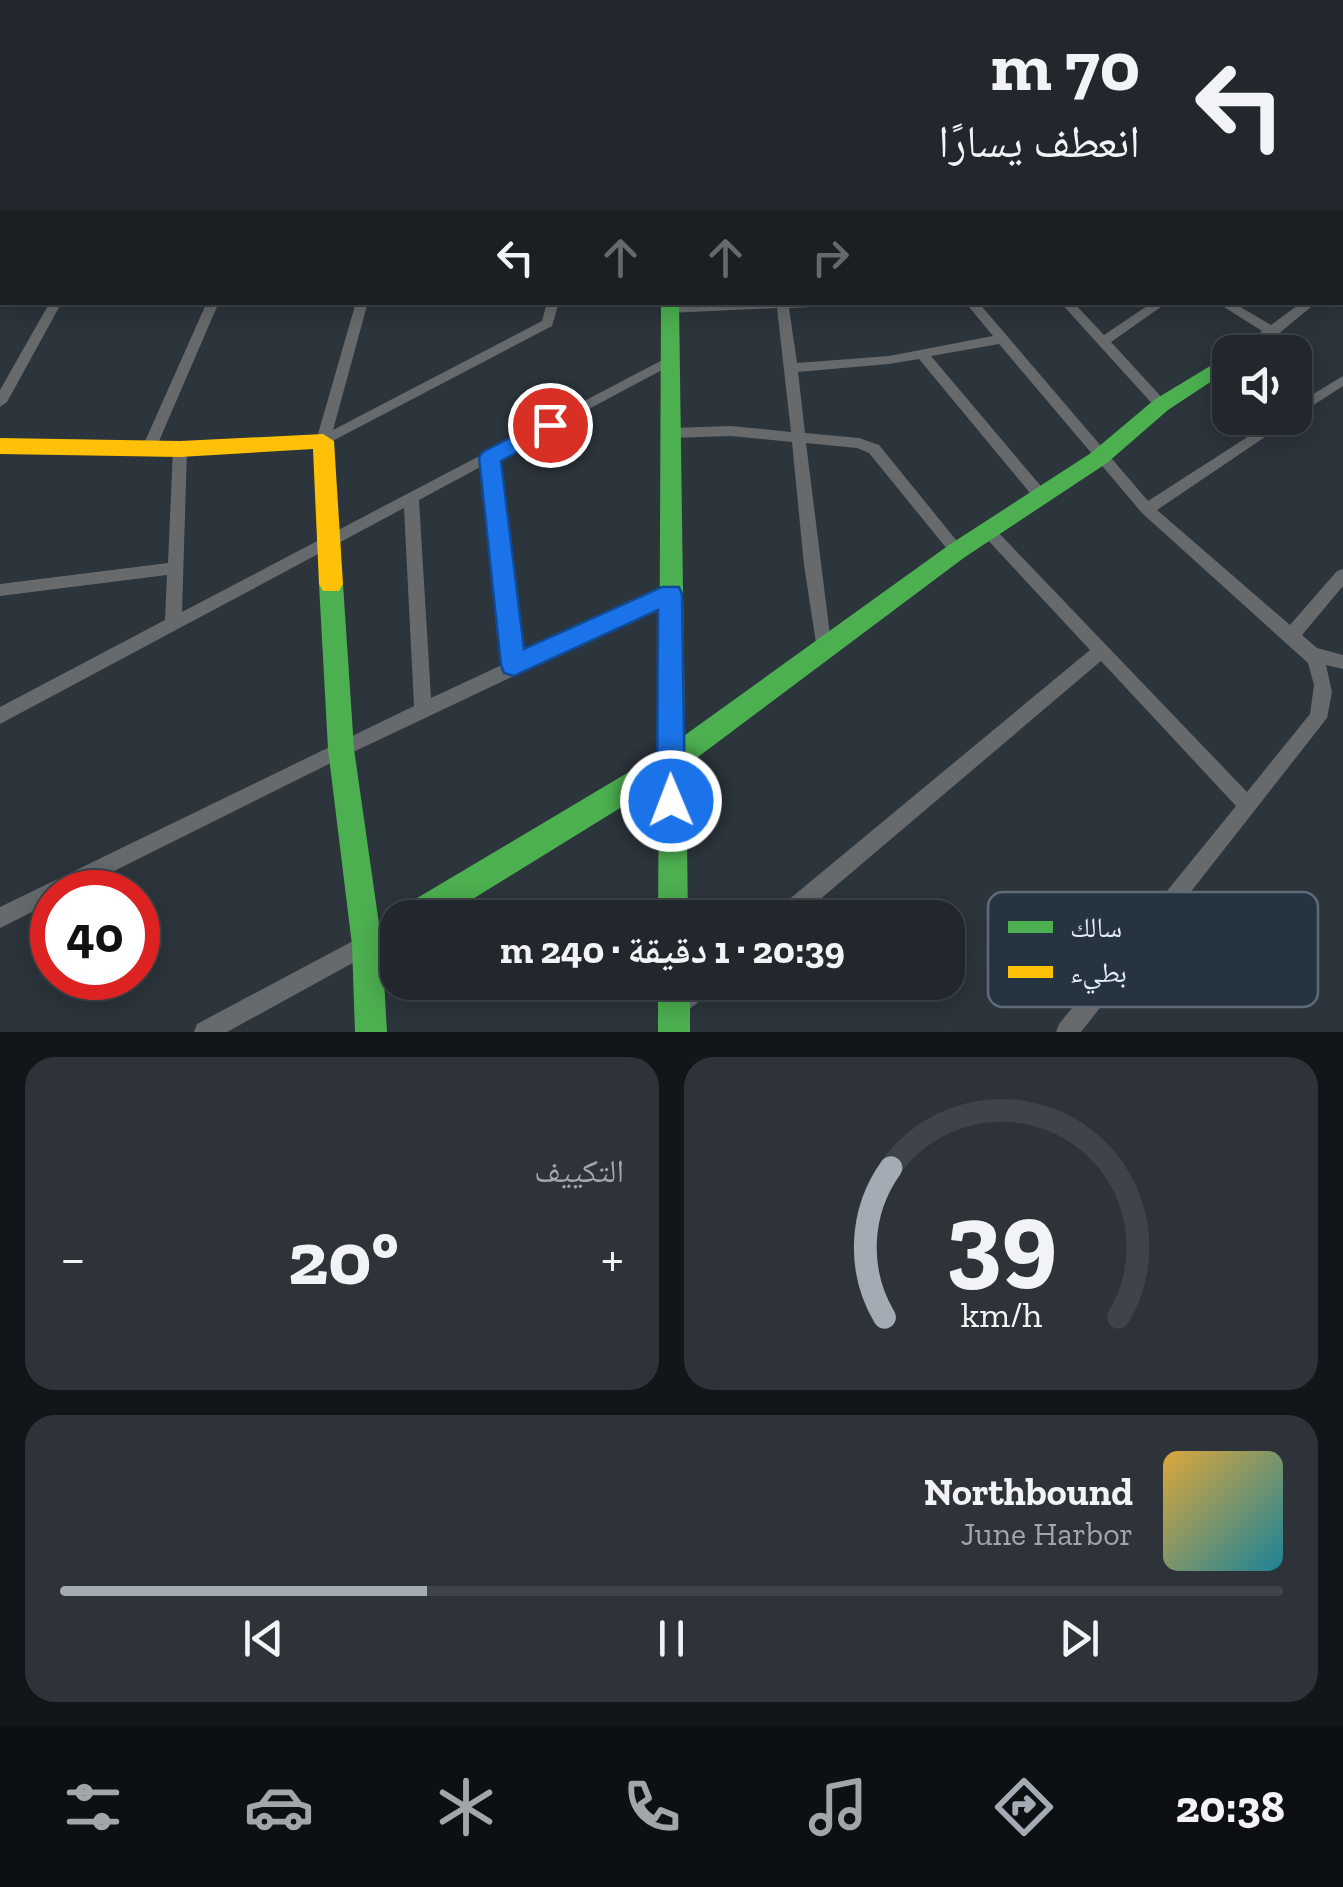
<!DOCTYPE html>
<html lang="ar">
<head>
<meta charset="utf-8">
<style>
	body { margin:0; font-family:"Zilla Slab","Noto Naskh Arabic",serif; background:#2d3339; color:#f1f3f6; direction:rtl; height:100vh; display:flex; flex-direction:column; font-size:38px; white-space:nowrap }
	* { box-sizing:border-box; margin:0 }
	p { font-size:32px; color:#a2a5aa }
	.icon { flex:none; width:55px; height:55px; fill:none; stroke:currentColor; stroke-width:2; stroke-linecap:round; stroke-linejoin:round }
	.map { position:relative; height:1032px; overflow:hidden; direction:ltr }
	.sheet { display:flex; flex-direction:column; gap:25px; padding:25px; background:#121519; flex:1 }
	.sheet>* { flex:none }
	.banner { position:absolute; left:0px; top:0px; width:1345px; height:305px; box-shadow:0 5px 25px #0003,0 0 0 2px #3e4449; direction:rtl; background:#21272d; color:#f1f3f6; overflow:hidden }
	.buttons { position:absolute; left:1212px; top:335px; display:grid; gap:20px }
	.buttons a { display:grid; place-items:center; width:100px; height:100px; border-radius:20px; background:#21272d; box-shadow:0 5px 25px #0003,0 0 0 2px #3e4449; font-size:50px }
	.speed { position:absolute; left:30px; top:870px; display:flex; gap:20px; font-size:50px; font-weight:700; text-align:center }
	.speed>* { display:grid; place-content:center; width:130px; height:130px; border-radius:50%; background:#21272d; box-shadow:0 5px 25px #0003,0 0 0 2px #3e4449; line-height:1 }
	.speed .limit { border:15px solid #d22; background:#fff; color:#111 }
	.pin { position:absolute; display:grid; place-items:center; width:85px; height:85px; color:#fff; margin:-42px; border:5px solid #fff; border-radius:50%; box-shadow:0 2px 10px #0007 }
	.me { position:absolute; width:110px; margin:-55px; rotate:359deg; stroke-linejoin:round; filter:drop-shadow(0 0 8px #0008) }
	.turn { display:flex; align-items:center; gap:35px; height:210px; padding:0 40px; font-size:45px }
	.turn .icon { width:130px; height:130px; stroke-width:2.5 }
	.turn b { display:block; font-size:70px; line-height:85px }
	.lanes { display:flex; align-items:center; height:95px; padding:0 40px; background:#0003; justify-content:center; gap:50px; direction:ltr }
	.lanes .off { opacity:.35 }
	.big { font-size:75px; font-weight:700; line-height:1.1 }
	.sheet .widget { flex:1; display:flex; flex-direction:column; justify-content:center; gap:15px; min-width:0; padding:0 35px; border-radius:30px; background:#2d3339 }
	.sheet .dial { align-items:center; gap:0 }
	.dial svg { height:260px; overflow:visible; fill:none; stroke:#3e4449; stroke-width:7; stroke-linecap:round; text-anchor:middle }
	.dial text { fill:#f1f3f6; stroke:none }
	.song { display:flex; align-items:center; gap:30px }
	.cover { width:120px; height:120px; border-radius:15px; background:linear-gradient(135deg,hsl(40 70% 55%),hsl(190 70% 35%)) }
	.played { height:10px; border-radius:5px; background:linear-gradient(90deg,#a3abb4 30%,#3e4449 30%) }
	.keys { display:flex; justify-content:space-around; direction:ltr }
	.heat { display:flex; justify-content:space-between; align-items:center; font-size:55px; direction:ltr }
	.sheet .tiles { flex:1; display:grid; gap:25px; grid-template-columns:1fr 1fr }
	.widget:last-child { grid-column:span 2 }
	.trip { position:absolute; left:380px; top:900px; width:585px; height:100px; border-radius:30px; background:#21272d; box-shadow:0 5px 25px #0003,0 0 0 2px #3e4449; font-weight:700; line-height:100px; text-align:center; direction:rtl }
	.tabs { display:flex; height:160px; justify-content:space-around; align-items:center; background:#0d1012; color:#a2a5aa }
	.tabs .icon { width:70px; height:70px }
	.tabs .on { color:#a3abb4 }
	.tabs b { font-size:45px; color:#f1f3f6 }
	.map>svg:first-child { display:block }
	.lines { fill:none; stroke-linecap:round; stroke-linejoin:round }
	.street { fill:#676a6c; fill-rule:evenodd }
	.fast { fill:#4caf50; fill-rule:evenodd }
	.slow { fill:#ffc107; fill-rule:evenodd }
	.wall { fill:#38424d }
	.shaded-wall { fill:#2e363e }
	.route { fill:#1a73e8; stroke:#114b97; stroke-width:2.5 }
	.key { fill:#263442; stroke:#5f6b78; stroke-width:2.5 }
	.key-label { font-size:28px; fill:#e3ebf5 }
</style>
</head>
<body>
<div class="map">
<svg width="1343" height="1032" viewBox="0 0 1343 1032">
	<rect width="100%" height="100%" fill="#2c343c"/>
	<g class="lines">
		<path class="street" d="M 221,0 L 229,0 L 228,2 L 220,2 Z
			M 363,0 L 371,0 L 370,2 L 362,2 Z
			M 441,0 L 465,0 C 460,4 446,4 441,0 Z
			M 896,0 L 905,0 L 906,2 L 898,2 Z
			M 1053,0 L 1063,0 L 1064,2 L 1055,2 Z
			M 1117,0 L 1135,0 L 1131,2 L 1115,2 Z
			M 1154,0 L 1165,0 L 1166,2 L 1156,2 Z
			M 1226,0 L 1238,0 L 1239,2 L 1229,2 Z
			M 1297,0 L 1308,0 L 1309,2 L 1299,2 Z
			M 0,7 L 2,8 L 2,12 L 0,13 Z
			M 1342,21 L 1343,22 L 1343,28 L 1342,28 Z
			M 0,24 L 2,24 L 2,30 L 0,30 Z
			M 0,54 L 2,54 L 2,60 L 0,60 Z
			M 1342,63 L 1343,63 L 1343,70 L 1342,70 Z
			M 1342,81 L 1343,81 L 1343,87 L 1342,87 Z
			M 0,110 L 2,110 L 2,116 L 0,116 Z
			M 1342,122 L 1343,122 L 1343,128 L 1342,128 Z
			M 0,139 L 2,139 L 2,145 L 0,145 Z
			M 1342,159 L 1343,159 L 1343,165 L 1342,165 Z
			M 0,170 L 2,170 L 2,176 L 0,176 Z
			M 1342,200 L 1343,200 L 1343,206 L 1342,206 Z
			M 0,202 L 2,202 L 2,208 L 0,208 Z
			M 0,239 L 2,239 L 2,245 L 0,245 Z
			M 1342,243 L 1343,243 L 1343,249 L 1342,249 Z
			M 1342,273 L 1343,273 L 1343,281 L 1342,281 Z
			M 1342,298 L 1343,298 L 1343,307 L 1336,302 L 1342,302 Z
			M 50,302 L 62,302 L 7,402 L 0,407 L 0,390 Z
			M 207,302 L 219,302 L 156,448 L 149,453 L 144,452 L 142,448 Z
			M 356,302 L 368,302 L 333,430 L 542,321 L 547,302 L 559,302 L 552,326 L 323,446 L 316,441 Z
			M 732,302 L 838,302 L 832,306 L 789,308 L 797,363 L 889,356 L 993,336 L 965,302 L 978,302 L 1148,501 L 1277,418 L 1293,418 L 1157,510 L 1290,625 L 1337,571 L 1343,569 L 1343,586 L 1302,635 L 1317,648 L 1343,655 L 1343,669 L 1326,665 L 1332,692 L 1327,718 L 1081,1032 L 1056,1032 L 1059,1024 L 1236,806 L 1101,661 L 798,918 L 772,918 L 775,911 L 1090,650 L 983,535 L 980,531 L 983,527 L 993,527 L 1247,792 L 1310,714 L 1314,685 L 1308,663 L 1142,513 L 999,344 L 931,356 L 1045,491 L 1047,495 L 1045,499 L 1035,499 L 919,359 L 889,364 L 798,372 L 805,433 L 859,438 L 879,445 L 965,551 L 962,555 L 952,555 L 869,453 L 857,448 L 806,443 L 832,651 L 830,656 L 824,658 L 818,656 L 804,565 L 792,442 L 731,436 L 672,438 L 665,433 L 672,428 L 731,426 L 791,432 L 777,308 L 670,313 L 664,309 L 670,305 Z
			M 1060,302 L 1073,302 L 1104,335 L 1153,302 L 1168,302 L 1111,342 L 1166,402 L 1168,405 L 1166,408 L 1156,408 Z
			M 1216,302 L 1232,302 L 1271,325 L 1302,302 L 1317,302 L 1277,335 L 1250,352 L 1236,352 L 1262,331 Z
			M 670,356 L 677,360 L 675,363 L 497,458 L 520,657 L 664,589 L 670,588 L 676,589 L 678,594 L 676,599 L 347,755 L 72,892 L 52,892 L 52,902 L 0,928 L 0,907 L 414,706 L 404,508 L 0,724 L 0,707 L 165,620 L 167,575 L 0,596 L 0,584 L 168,563 L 173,449 L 180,444 L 187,449 L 182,612 ZM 484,465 L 504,664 L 431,698 L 419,500 Z
			M 1343,376 L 1343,386 L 1295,417 L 1295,405 Z
			M 398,917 L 398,938 L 227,1032 L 194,1032 L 197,1024 Z
			M 687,982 L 714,982 C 709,996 690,1010 677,1016 L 670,1012 L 666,1005 L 670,998 Z"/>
		<path class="fast" d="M 661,302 L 679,302 L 685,735 L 949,545 L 1091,453 L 1154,400 L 1230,354 L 1230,369 L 1168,410 L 1107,463 L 965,557 L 686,766 L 688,918 L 658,918 L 659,784 L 442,918 L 398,918 L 402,907 L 659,754 Z
			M 331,575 L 339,577 L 343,584 L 354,749 L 382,945 L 387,1032 L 355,1032 L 352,945 L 328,749 L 319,584 L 323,577 Z
			M 658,982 L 690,982 L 690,1032 L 658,1032 Z"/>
		<path class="slow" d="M 661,0 L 673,0 L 673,2 L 661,2 Z
			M 323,434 L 334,441 L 343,584 L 339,591 L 323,591 L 319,584 L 313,449 L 180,457 L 0,454 L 0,438 L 180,441 Z"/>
	</g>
	<path class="wall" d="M 297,0 L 351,0 L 351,2 L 301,2 Z"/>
	<path class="shaded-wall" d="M 318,0 L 351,0 L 351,2 L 318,2 Z"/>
	<path class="route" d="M 550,417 L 560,425 L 557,430 L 501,461 L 524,649 L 662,587 L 679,587 L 682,594 L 685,801 L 681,811 L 671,814 L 661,811 L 657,801 L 658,610 L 514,676 L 504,673 L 501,665 L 479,457 L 483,452 Z"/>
	<rect x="988" y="892" width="330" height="115" rx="15" class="key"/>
	<rect x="1008" y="921" width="45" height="12" fill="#4caf50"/>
	<rect x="1008" y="966" width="45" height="12" fill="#ffc107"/>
	<g class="key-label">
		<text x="1070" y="937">سالك</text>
		<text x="1070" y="982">بطيء</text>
	</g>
</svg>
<div class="buttons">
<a><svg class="icon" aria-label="sound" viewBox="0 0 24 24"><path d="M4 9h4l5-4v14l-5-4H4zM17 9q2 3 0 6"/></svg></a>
</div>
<div class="speed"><div class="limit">40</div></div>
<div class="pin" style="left:550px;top:425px;background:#d93025"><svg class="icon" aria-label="arrive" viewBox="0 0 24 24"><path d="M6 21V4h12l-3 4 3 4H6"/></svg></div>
<svg class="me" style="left:671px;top:801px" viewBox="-20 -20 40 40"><circle r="17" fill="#1a73e8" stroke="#fff" stroke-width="3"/><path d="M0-11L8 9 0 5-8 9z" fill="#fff"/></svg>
<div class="trip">20:39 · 1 دقيقة · 240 m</div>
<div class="banner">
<div class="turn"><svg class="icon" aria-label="left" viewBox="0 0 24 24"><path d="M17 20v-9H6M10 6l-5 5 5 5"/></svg><div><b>70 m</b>انعطف يسارًا</div></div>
<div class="lanes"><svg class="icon" aria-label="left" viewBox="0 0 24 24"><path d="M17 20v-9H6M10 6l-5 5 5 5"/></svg><svg class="icon off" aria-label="ahead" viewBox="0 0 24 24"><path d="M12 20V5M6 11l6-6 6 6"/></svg><svg class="icon off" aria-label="ahead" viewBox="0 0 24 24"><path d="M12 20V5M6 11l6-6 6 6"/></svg><svg class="icon off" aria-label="right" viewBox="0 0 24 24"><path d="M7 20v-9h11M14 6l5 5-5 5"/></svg></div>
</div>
</div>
<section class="sheet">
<div class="tiles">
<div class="widget dial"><svg viewBox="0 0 100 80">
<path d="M14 69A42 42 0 1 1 86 69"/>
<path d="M14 69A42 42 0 0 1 16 23" stroke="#a3abb4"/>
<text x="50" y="56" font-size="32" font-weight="700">39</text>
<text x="50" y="72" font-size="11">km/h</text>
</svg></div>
<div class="widget"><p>التكييف</p>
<div class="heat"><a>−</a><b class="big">20°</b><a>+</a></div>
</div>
<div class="widget">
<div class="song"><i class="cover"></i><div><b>Northbound</b><p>June Harbor</p></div></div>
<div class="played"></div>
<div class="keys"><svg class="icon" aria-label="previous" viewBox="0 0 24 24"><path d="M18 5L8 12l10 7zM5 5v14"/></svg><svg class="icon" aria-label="pause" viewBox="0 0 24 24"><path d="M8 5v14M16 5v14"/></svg><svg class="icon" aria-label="next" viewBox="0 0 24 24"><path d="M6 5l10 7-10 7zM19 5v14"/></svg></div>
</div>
</div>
</section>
<nav class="tabs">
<b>20:38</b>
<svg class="icon on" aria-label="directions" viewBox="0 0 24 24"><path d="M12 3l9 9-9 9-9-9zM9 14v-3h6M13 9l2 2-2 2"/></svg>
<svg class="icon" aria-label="music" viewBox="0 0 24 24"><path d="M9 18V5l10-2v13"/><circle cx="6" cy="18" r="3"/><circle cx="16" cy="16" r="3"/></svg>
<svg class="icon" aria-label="phone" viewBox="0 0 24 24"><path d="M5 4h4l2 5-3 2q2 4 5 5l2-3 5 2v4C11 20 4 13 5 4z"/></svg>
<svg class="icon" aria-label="climate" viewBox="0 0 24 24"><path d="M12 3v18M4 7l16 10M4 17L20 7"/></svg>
<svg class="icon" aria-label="car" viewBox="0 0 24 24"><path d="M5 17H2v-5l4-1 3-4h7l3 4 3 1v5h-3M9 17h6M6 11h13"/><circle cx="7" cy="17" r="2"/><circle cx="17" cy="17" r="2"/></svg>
<svg class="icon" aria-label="filters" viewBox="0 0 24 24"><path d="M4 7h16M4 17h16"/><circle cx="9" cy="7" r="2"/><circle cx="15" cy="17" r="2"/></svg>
</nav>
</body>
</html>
